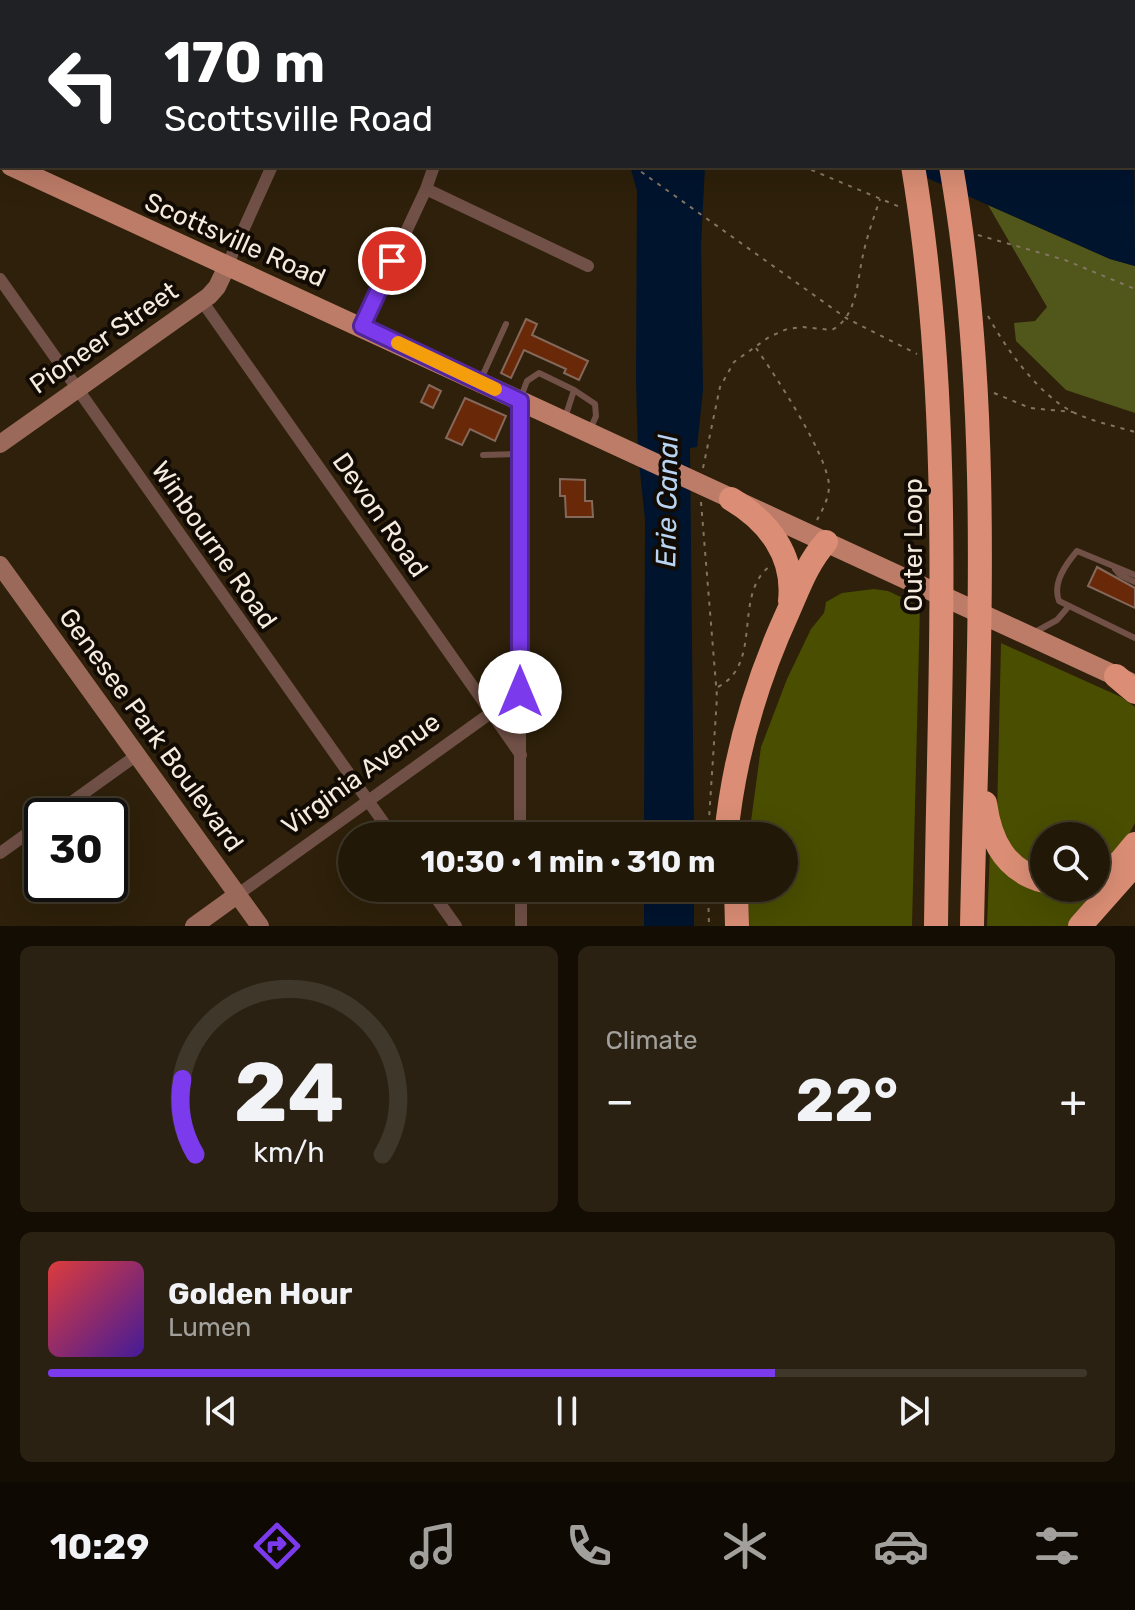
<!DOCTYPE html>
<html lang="en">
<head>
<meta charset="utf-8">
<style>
	body { margin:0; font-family:Rubik,sans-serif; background:#2a2112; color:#f1f3f6; height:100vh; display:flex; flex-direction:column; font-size:30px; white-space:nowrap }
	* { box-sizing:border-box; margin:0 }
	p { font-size:26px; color:#a2a09c }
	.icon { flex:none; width:44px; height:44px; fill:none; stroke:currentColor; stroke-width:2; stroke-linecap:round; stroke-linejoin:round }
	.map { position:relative; height:926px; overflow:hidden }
	.side { display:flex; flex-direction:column; gap:20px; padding:20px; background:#130d04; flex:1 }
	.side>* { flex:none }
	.hud { position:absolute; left:0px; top:0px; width:1136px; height:168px; box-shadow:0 8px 32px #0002,0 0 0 2px #3f3729; background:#202124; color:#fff; overflow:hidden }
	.tools { position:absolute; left:1030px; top:822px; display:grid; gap:16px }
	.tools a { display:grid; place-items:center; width:80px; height:80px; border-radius:50%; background:#221808; box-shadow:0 8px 32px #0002,0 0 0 2px #3f3729; font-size:40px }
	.speed { position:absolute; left:24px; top:798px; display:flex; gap:16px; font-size:40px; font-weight:700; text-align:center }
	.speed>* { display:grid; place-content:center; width:104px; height:104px; border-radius:50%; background:#221808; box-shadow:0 8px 32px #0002,0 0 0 2px #3f3729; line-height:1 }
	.speed .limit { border:4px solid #111; border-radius:12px; background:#fff; color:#111 }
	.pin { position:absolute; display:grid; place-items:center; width:68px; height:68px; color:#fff; margin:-34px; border:4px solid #fff; border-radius:50%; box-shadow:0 2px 8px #0007 }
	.me { position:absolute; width:88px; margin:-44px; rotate:0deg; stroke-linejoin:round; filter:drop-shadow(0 0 6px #0008) }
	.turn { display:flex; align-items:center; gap:28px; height:168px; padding:0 32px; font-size:36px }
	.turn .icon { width:104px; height:104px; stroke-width:2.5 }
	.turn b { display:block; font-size:56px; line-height:68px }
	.big { font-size:60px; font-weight:700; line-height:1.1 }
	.side .widget { flex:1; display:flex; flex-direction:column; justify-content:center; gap:12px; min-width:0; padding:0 28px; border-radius:12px; background:#2a2112 }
	.side .dial { align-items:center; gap:0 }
	.dial svg { height:208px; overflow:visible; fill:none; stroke:#3f3729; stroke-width:7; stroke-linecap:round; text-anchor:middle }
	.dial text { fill:#f1f3f6; stroke:none }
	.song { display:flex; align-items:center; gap:24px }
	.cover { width:96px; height:96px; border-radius:12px; background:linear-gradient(135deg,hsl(0 70% 55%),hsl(260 70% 35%)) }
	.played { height:8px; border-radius:4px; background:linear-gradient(90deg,#7c3aed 70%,#3f3729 70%) }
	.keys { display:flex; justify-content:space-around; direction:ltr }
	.heat { display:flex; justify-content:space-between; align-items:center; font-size:44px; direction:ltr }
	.side .tiles { flex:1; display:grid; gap:20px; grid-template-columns:1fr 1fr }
	.widget:last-child { grid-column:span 2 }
	.trip { position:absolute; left:338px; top:822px; width:460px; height:80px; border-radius:40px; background:#221808; box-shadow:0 8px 32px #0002,0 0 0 2px #3f3729; font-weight:700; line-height:80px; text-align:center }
	.dock { display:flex; height:128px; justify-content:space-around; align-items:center; background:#0e0a03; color:#a2a09c }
	.dock .icon { width:56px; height:56px }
	.dock .current { color:#7c3aed }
	.dock b { font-size:36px; color:#f1f3f6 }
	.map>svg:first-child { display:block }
	.green { fill:#494e00 }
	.forest { fill:#51561b }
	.water { fill:#00142e }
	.building { fill:#692908; stroke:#84685c; stroke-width:2 }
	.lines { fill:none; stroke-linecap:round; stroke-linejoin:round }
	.path { stroke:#827563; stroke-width:2; stroke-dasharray:4 6; stroke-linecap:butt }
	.lane { stroke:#705047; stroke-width:6 }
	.street { stroke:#705047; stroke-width:12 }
	.secondary { stroke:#9b695a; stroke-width:18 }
	.primary { stroke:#bc7c68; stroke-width:20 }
	.highway { stroke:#db8e75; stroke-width:24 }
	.route-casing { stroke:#51269a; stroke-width:20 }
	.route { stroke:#7c3aed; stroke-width:14 }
	.slow { stroke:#f59e0b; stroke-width:14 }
	.labels { text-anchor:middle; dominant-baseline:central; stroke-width:8; stroke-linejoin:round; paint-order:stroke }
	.street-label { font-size:26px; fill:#f5ebde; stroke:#110b04 }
	.water-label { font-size:28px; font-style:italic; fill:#b8d4f2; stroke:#110b04 }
</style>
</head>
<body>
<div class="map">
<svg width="1135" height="926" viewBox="0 0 1135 926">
	<rect width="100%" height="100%" fill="#2e200a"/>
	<path class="green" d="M 0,0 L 574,0 L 576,2 L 2,2 L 0,27 Z
		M 902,0 L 1135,0 L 1135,102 L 1134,2 Z
		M 874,589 L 888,591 L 920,606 L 912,926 L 749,926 L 748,888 L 784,888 L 784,836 L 749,836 L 761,747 L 787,679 L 811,629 L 824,613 L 826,602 L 842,593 Z
		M 1001,643 L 1121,697 L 1135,707 L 1135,823 L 1122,847 L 1096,867 L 1096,836 L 1044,836 L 1044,871 L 1018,856 L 1009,842 L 997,815 Z
		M 990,849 C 1004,859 1032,883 1047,889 C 1064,895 1093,890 1107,880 L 1070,926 L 987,926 Z"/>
	<path class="forest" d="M 988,205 L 1110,259 L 1135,266 L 1135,413 L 1066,390 L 1016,341 L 1014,323 L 1035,321 L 1047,307 Z"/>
	<path class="water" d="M 574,0 L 902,0 L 906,2 L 576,2 Z
		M 1134,102 L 1135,266 L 1110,259 L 900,166 L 1134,166 Z
		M 630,166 L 705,166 L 701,245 L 703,390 L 697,447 L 690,448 L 694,836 L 644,836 L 645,520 L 638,452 L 636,381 L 637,191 Z
		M 644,888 L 694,888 L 694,926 L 644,926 Z"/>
	<path class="building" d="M 526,319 L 537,324 L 532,335 L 588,361 L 579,380 L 564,373 L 566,369 L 524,350 L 511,378 L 501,373 Z
		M 429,385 L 441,391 L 433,408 L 421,402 Z
		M 465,398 L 506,416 L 495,441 L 470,429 L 462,445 L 446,438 Z
		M 560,479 L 585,480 L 585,501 L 592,501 L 593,517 L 566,517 L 565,496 L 560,496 Z
		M 1097,567 L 1135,588 L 1135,608 L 1088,586 Z"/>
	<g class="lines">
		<path class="path" d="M 81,0 L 82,2
			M 200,0 L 202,2
			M 452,0 L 453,2
			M 633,166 L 846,318 L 917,354
			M 802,166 L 900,207
			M 978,235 L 1065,260 L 1135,289
			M 988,316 C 1006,349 1040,397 1075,413 C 1094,422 1115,426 1135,432
			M 756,348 C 775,375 827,454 829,485 C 829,498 823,509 817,520
			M 994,393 L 1030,408 L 1073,412
			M 703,468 L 720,387 L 734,362 L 769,337 L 787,329 L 803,327 L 832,330 C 858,316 857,280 863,255 C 867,236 874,217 880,199
			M 701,502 L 717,697 L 709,819
			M 718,687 C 764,663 732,595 770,566
			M 708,888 L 709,926"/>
		<path class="lane" d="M 150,2 L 150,0
			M 481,379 L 506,324
			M 574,390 L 595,404 L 596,416 L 590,430
			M 521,397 L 527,381 L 539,373 L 574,390 L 565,418
			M 483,455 L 520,454
			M 1115,569 L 1120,575 L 1135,582
			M 1135,575 L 1077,551 C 1066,564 1052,583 1059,601 L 1135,638
			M 1035,632 L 1057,620 L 1069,606"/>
		<path class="street" d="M 0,43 L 2,43
			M 426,189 L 588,266
			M 227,266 L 272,166
			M 0,279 L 393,836
			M 202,301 L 521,755
			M 362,326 L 426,189 L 434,166
			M 520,401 L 520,836
			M 52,816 L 137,755
			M 0,853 L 42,823
			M 429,888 L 456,926
			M 521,888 L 521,926
			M 237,895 L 520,692"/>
		<path class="secondary" d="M 0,444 L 209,296 L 217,287 L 227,266
			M 0,565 L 260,926
			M 194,926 L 237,895"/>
		<path class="primary" d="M 11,166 L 1129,682"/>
		<path class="highway" d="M 878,0 L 879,2
			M 916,0 L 917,2
			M 913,166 C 955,417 939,672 936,926
			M 951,166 C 995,415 977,674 972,926
			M 731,499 C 768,521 795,555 790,601
			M 1116,676 L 1135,692
			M 985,803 C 990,840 1005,871 1044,881
			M 726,836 C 734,756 755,684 788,612 C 799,587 808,562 826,542
			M 1096,877 L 1120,862 L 1135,844
			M 736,888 L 737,926
			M 1080,926 L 1135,864"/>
	</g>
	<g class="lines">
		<defs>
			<path id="route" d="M 392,261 L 362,326 L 520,401 L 520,692"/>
		</defs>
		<use href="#route" class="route-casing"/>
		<use href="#route" class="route"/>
		<path class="slow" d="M 398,343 L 495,389"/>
	</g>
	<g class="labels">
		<g class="street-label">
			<text transform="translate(235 240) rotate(24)">Scottsville Road</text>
			<text transform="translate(104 338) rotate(-35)">Pioneer Street</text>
			<text transform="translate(380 515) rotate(55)">Devon Road</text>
			<text transform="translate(214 545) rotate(55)">Winbourne Road</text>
			<text transform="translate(913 545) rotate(-90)">Outer Loop</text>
			<text transform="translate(151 730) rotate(54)">Genesee Park Boulevard</text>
			<text transform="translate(361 774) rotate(-36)">Virginia Avenue</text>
		</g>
		<g class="water-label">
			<text transform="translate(667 501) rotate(-89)">Erie Canal</text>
		</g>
	</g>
</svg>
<div class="tools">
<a><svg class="icon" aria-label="search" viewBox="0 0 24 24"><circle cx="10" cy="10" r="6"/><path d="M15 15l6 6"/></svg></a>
</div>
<div class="speed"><div class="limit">30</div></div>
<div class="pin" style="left:392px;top:261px;background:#d93025"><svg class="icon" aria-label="arrive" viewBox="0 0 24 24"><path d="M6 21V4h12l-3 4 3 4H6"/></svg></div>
<svg class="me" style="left:520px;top:692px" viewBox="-20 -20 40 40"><circle r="19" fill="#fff"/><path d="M0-13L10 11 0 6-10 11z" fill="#7c3aed"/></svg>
<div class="trip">10:30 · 1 min · 310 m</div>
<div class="hud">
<div class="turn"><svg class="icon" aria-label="left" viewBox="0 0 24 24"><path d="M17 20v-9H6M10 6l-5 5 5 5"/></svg><div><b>170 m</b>Scottsville Road</div></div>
</div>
</div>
<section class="side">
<div class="tiles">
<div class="widget dial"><svg viewBox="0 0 100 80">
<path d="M14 69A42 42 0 1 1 86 69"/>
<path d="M14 69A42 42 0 0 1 9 40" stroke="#7c3aed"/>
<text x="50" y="56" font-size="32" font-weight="700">24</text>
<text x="50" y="72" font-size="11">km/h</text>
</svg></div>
<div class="widget"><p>Climate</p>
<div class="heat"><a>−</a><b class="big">22°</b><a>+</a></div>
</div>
<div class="widget">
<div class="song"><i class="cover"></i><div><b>Golden Hour</b><p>Lumen</p></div></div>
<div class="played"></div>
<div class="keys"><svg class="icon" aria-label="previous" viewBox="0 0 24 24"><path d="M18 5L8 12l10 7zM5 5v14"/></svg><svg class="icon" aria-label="pause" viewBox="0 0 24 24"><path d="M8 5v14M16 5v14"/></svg><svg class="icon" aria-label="next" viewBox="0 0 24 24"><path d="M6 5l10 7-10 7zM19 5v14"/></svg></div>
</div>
</div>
</section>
<nav class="dock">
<b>10:29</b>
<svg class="icon current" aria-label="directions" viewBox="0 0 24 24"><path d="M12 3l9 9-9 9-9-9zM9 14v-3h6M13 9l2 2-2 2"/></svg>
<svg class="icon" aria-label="music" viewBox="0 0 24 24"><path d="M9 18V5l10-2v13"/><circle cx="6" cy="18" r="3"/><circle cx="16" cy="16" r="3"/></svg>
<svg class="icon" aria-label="phone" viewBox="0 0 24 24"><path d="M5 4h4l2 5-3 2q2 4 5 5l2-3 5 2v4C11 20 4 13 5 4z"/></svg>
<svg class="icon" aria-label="climate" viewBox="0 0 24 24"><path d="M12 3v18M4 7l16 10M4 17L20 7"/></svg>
<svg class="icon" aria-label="car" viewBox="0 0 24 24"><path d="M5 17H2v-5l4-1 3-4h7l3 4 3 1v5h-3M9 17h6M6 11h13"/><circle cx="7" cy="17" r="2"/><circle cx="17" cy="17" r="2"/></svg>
<svg class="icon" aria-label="filters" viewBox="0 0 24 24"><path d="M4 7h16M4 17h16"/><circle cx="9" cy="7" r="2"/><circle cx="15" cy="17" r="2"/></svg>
</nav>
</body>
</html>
